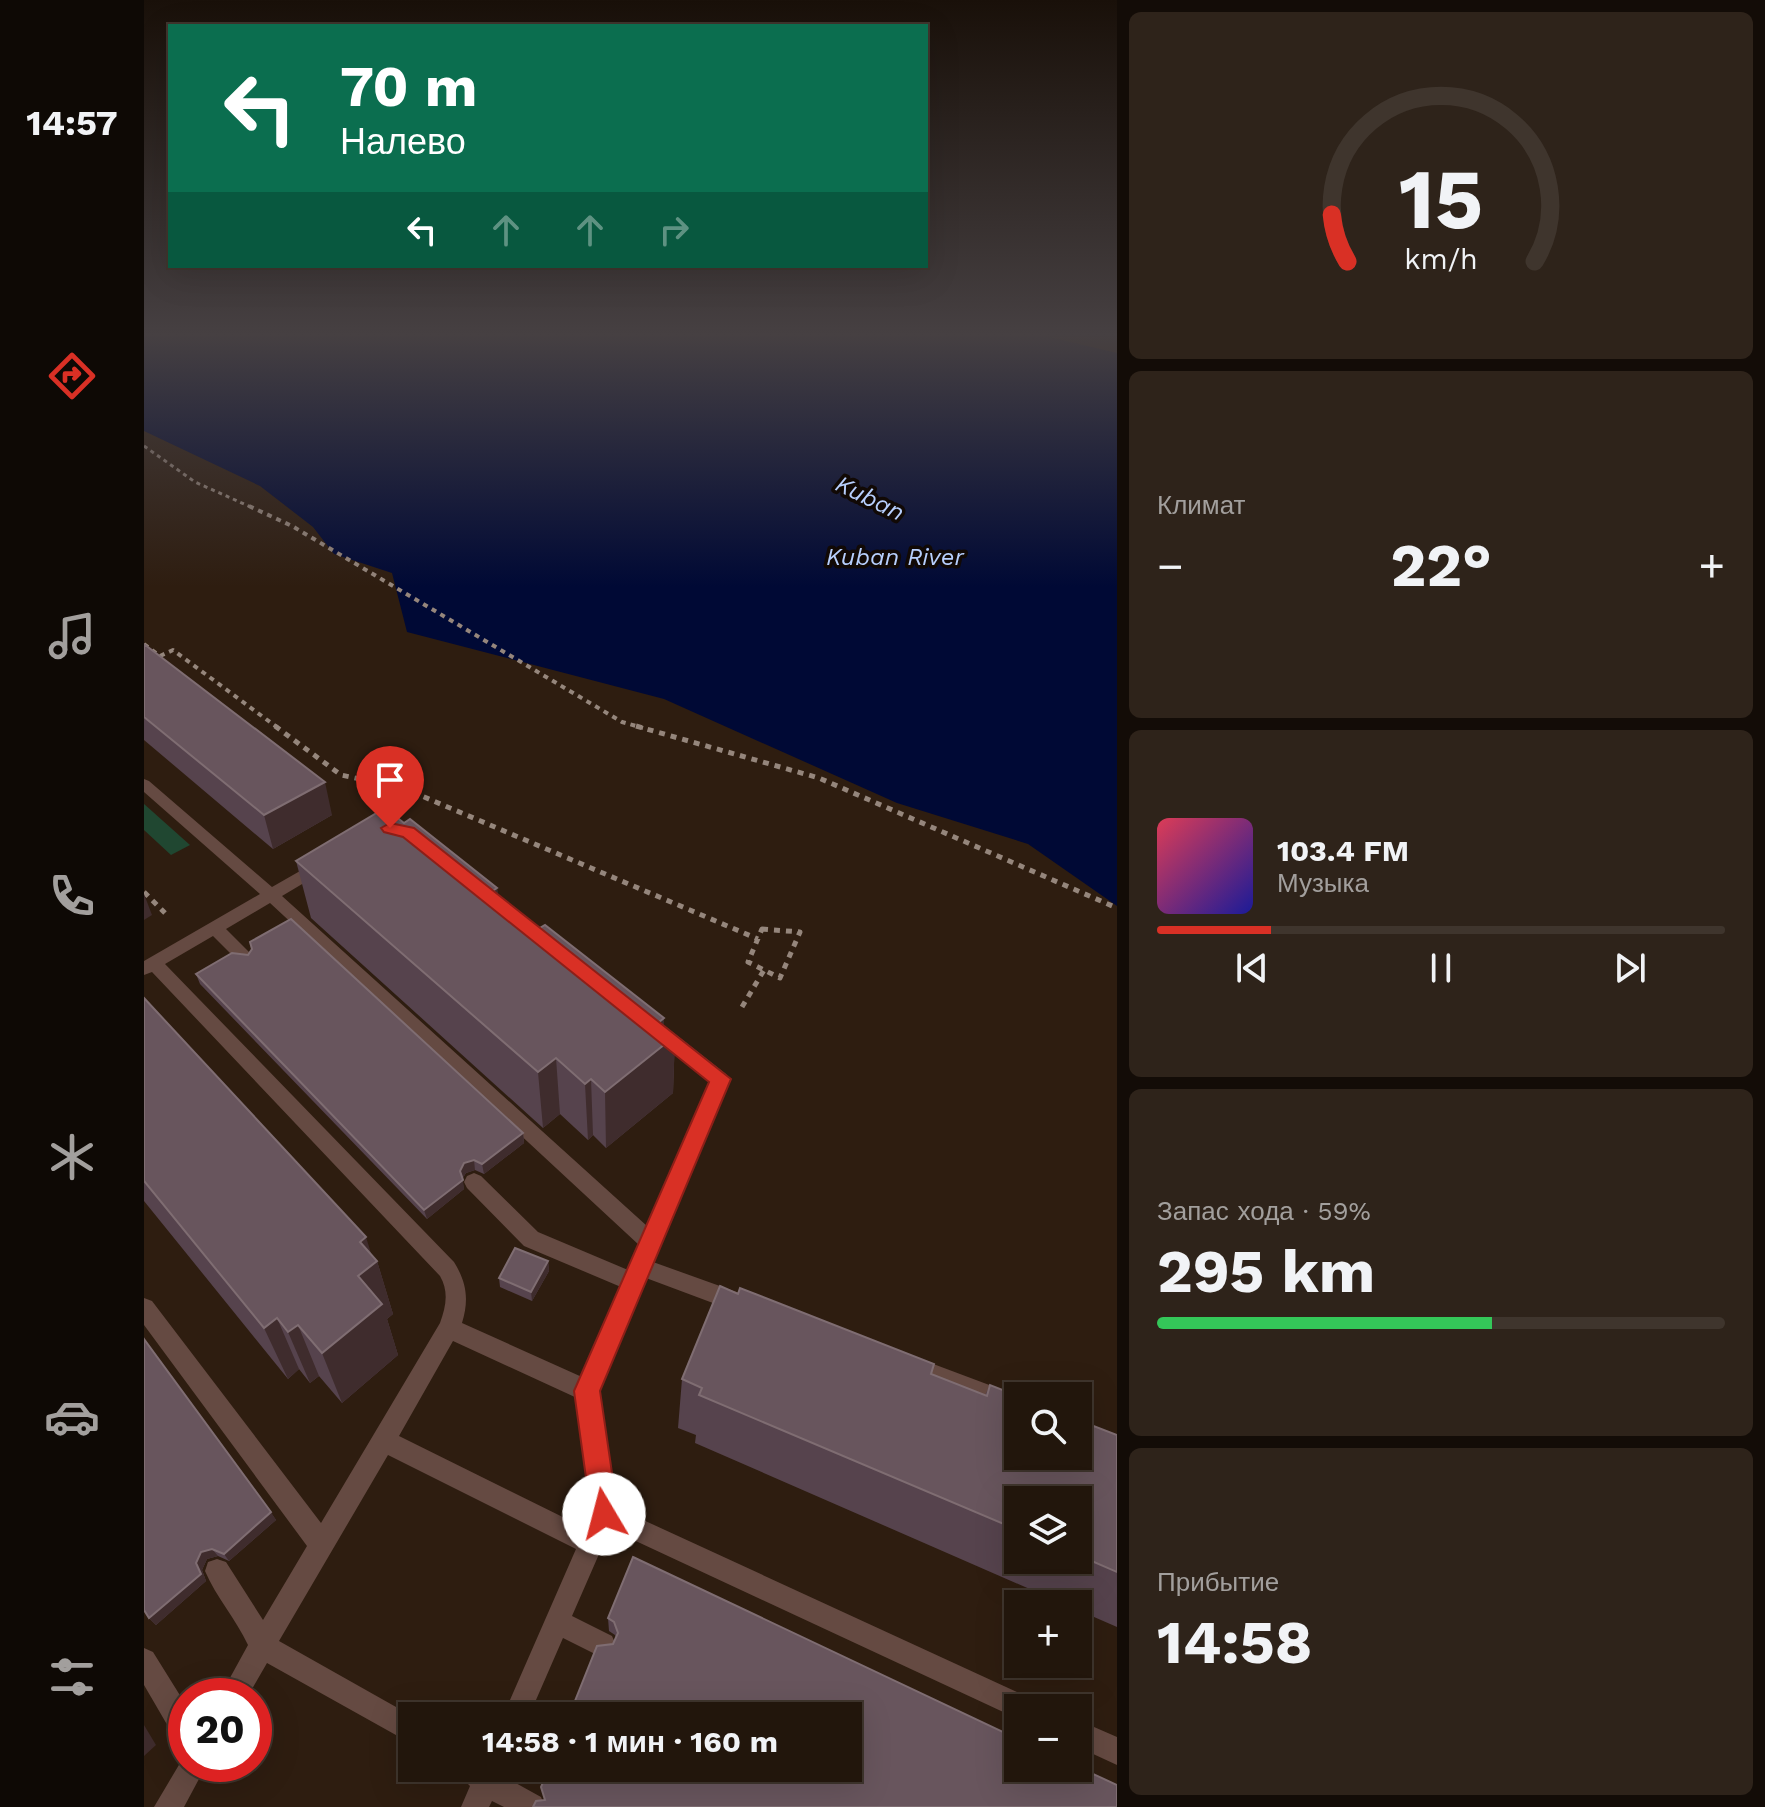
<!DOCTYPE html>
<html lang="ru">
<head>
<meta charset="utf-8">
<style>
	body { margin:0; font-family:"Work Sans",sans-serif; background:#2e231a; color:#f1f3f6; height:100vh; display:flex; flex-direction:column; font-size:30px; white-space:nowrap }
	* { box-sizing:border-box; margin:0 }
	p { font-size:26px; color:#a29f9d }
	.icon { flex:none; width:44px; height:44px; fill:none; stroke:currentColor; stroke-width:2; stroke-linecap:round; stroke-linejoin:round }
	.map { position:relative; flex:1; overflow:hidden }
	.drawer { display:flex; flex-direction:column; gap:12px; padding:12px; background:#130c07; width:648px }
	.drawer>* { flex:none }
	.banner { position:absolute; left:24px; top:24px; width:760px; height:244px; border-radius:0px; box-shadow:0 8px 32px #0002,0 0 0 2px #3f352d; background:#0b6e4f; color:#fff; overflow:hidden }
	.fabs { position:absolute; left:860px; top:1382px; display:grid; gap:16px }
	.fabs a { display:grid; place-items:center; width:88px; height:88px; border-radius:0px; background:#22160c; box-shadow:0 8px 32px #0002,0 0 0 2px #3f352d; font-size:40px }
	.speed { position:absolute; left:24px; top:1678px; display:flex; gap:16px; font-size:40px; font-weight:700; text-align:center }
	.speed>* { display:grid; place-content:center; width:104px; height:104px; border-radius:50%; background:#22160c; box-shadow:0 8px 32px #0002,0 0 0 2px #3f352d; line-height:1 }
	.speed .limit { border:12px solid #d22; background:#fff; color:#111 }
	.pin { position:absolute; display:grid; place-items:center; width:68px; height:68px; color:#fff; margin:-82px -34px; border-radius:50% 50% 50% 0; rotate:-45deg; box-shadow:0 0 8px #0007 }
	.pin .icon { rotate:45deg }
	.me { position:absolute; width:88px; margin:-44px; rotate:352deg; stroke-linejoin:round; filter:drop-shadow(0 0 6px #0008) }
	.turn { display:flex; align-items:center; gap:28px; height:168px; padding:0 40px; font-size:36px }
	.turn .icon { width:104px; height:104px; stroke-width:2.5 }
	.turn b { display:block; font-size:56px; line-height:68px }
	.lanes { display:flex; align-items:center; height:76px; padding:0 40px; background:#0003; justify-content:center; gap:40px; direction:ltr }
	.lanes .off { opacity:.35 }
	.big { font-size:60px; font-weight:700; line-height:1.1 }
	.drawer .card { flex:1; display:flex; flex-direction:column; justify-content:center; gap:12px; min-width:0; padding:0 28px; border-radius:12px; background:#2e231a }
	.drawer .dial { align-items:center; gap:0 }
	.dial svg { height:208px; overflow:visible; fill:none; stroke:#3f352d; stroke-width:7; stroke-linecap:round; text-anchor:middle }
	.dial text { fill:#f1f3f6; stroke:none }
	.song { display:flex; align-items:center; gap:24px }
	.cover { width:96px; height:96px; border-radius:12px; background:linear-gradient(135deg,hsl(350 70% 55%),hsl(240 70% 35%)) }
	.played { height:8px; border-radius:4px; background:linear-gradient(90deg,#d93025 20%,#3f352d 20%) }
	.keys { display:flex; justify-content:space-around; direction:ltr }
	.heat { display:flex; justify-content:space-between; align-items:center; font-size:44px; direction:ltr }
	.charge { height:12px; border-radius:6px; background:linear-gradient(90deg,#34c759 59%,#3f352d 0) }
	.trip { position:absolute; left:254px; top:1702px; width:464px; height:80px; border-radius:0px; background:#22160c; box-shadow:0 8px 32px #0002,0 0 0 2px #3f352d; font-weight:700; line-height:80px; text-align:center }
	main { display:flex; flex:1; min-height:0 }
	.menu { display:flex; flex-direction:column; width:144px; justify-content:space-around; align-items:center; background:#0e0905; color:#a29f9d }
	.menu .icon { width:56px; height:56px }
	.menu .current { color:#d93025 }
	.menu b { font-size:36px; color:#f1f3f6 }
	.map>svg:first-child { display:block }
	.green { fill:#204731 }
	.water { fill:#000935 }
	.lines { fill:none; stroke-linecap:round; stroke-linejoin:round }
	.path-far2 { stroke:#95867c; stroke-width:3; stroke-dasharray:4 4; stroke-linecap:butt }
	.path-far1 { stroke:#95867c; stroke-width:4; stroke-dasharray:5 5; stroke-linecap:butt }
	.path { stroke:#95867c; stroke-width:5; stroke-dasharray:6 6; stroke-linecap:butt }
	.lane { fill:#654a42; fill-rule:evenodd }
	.wall { fill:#56434d; fill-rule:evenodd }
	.shaded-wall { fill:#3f2c2d }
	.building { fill:#68555d; stroke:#7f6d72; stroke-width:2 }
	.route { fill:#d93025; stroke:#8d1f18; stroke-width:2 }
	.labels { text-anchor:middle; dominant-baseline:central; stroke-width:7; stroke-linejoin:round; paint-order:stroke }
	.far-water-label { font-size:24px; font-style:italic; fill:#b7cffd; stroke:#110905 }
</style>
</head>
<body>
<main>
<nav class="menu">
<b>14:57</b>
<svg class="icon current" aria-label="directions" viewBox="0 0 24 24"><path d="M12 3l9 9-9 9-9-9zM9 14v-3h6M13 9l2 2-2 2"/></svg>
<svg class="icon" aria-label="music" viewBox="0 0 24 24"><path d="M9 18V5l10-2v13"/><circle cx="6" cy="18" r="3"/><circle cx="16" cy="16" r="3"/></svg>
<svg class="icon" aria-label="phone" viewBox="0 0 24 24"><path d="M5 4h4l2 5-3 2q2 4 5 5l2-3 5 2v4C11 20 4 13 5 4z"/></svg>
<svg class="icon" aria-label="climate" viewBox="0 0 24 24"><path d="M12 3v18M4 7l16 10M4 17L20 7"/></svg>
<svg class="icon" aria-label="car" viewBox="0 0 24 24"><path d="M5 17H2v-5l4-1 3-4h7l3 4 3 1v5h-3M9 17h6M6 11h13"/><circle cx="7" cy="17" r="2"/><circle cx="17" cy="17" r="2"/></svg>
<svg class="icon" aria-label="filters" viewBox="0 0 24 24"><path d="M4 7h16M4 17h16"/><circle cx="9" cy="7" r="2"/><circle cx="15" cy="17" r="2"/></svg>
</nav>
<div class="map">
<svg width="973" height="1807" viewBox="0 0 973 1807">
	<rect width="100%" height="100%" fill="#2e1d10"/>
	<path class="green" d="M 0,804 L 46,845 L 27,855 L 0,830 Z"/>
	<path class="water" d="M 0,334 L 892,334 L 973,353 L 973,906 L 884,844 L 753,803 L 520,699 L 263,632 L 248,573 L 190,554 L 169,527 L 116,486 L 0,431 Z"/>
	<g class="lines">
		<path class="path-far2" d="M 0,446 L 51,482 L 109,508"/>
		<path class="path-far1" d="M 105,506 L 148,526 L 478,722 L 499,728
			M 0,644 L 12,653
			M 16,656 L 29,650 L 134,728"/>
		<path class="path" d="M 131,726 L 197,775 L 259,788 L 614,939
			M 492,726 L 675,778 L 973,908
			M 0,892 L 21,913
			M 618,929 L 656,932 L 636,978 L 604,962 Z
			M 598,1007 L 620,970"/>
		<path class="lane" d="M 0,779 L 5,781 L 128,887 L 170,863 L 180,863 L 183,867 L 180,871 L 138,896 L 503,1226 L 566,1081 L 509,1036 L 506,1031 L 509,1026 L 515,1024 L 521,1026 L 582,1074 L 585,1079 L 509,1262 L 601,1295 L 604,1302 L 601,1309 L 593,1312 L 502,1278 L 454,1391 L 471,1507 L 888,1699 L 892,1708 L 874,1708 L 874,1719 L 870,1717 L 466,1529 L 428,1616 L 468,1636 L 472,1645 L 468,1654 L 459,1658 L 419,1638 L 385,1716 L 359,1716 L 432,1549 L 244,1455 L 135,1641 L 268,1716 L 268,1744 L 123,1663 L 104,1696 L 76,1696 L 104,1645 C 92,1619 72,1597 61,1571 L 64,1562 L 73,1559 L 82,1562 L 119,1620 L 163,1546 L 0,1325 L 0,1298 L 8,1301 L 177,1523 L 296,1323 C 302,1306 305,1292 296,1276 L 8,972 L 0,975 L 0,961 L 116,894 L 0,792 ZM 126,903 L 495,1245 L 484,1270 L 394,1232 L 337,1176 L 330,1173 L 323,1176 L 320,1182 L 323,1188 L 380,1246 L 477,1287 L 438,1377 L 318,1323 C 325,1300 323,1283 310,1262 L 21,964 L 69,936 L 95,962 L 107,962 L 109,958 L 107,954 L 82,929 ZM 309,1341 L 433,1398 L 448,1514 L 441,1528 L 255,1436 Z
			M 768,1356 L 875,1396 L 874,1418 L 760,1375 L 757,1367 L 760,1359 Z
			M 0,1648 L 9,1652 L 42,1705 L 42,1743 L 32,1740 L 0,1685 Z
			M 934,1720 L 973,1737 L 973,1765 L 934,1747 Z
			M 42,1753 L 42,1764 L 63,1764 L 40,1807 L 10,1807 Z
			M 314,1768 L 363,1768 L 359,1776 L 397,1797 L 401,1807 L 360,1807 L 348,1801 L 345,1807 L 317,1807 L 326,1786 L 318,1778 Z"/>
	</g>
	<path class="wall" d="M 0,644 L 188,815 L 129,849 L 0,740 Z
		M 260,823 L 353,888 L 354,897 L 394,929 L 520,1018 L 519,1027 L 531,1036 L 529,1093 L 462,1148 L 449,1135 L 444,1140 L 416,1114 L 399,1128 L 167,918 L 152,861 Z
		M 52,974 L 379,1133 L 380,1143 L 340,1174 L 331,1170 L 322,1173 L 318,1179 L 320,1189 L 283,1219 L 56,984 Z
		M 0,998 L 233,1261 L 249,1314 L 243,1319 L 254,1355 L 198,1403 L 175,1376 L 166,1383 L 155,1369 L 144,1379 L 0,1201 Z
		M 404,1261 L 405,1271 L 388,1301 L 356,1287 L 355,1278 Z
		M 0,1339 L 132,1520 L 85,1561 L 74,1556 L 63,1559 L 58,1570 L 62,1581 L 12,1625 L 5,1618 Z
		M 787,1374 L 841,1395 L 846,1385 L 973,1435 L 973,1627 L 934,1610 L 934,1604 L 920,1604 L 551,1443 L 552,1435 L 534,1428 L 538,1379 ZM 874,1500 L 934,1500 L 934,1560 L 874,1560 Z
		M 464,1618 L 874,1739 L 401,1800 L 472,1638 L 471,1635 L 465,1631 Z"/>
	<path class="shaded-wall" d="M 181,782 L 188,815 L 129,849 L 120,815 Z
		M 353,888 L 360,946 L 347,892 Z
		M 0,894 L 8,915 L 0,920 Z
		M 520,1018 L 519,1046 L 531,1036 L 529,1093 L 462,1148 L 461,1092 L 514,1023 Z
		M 412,1058 L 416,1114 L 399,1128 L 394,1072 Z
		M 447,1079 L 449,1135 L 444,1140 L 441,1084 Z
		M 379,1133 L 380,1143 L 340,1174 L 338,1164 Z
		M 330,1160 L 331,1170 L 322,1173 L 317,1181 L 316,1171 L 320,1163 Z
		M 319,1180 L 320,1189 L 283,1219 L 280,1210 Z
		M 222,1237 L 230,1263 L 233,1261 L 249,1314 L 243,1319 L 254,1355 L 198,1403 L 178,1353 L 214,1276 L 216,1242 Z
		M 404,1261 L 405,1271 L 388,1301 L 387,1292 Z
		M 133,1318 L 155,1369 L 144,1379 L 120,1328 Z
		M 154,1325 L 175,1376 L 166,1383 L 144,1332 Z
		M 127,1512 L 132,1520 L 85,1561 L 80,1554 Z
		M 68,1549 L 74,1556 L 63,1559 L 58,1570 L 62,1581 L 12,1625 L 5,1618 L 52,1563 L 57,1552 Z
		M 0,1725 L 12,1745 L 0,1756 Z"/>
	<path class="building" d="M 0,644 L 181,782 L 120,815 L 0,717 Z
		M 241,808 L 260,823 L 266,819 L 353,888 L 347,892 L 394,929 L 401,925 L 520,1018 L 514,1023 L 531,1036 L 461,1092 L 447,1079 L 441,1084 L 412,1058 L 394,1072 L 152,861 Z
		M 147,919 L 379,1133 L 338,1164 L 330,1160 L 320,1163 L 316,1171 L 319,1180 L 280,1210 L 52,974 L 88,953 L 104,955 L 108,949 L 106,942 Z
		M 0,998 L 222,1237 L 216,1242 L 233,1261 L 214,1276 L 238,1304 L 178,1353 L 154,1325 L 144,1332 L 133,1318 L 120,1328 L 0,1181 Z
		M 371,1248 L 404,1261 L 387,1292 L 355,1278 Z
		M 576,1286 L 594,1294 L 596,1288 L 790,1364 L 787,1374 L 843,1396 L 846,1385 L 874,1396 L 874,1456 L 934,1456 L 934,1420 L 973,1435 L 973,1572 L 934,1555 L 934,1500 L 874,1500 L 874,1530 L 555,1395 L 558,1388 L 538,1379 Z
		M 0,1339 L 127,1512 L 80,1554 L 68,1549 L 57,1552 L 52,1563 L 57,1574 L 5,1618 L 0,1610 Z
		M 489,1557 L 874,1739 L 874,1768 L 934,1768 L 934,1767 L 973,1785 L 973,1807 L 389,1807 L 392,1801 L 401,1800 L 397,1787 L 405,1768 L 704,1768 L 704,1716 L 425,1716 L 453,1646 L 469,1644 L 474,1633 L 470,1622 L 464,1618 Z"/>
	<linearGradient id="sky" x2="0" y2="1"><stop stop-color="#191009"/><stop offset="0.57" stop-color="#464042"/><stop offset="1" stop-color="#464042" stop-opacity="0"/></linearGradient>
	<rect width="973" height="587" fill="url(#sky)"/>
	<path class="route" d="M 246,823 L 270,828 L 587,1079 L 456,1391 L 474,1514 L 470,1524 L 460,1528 L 451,1524 L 447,1514 L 430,1391 L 565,1082 L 259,837 L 240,832 L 237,828 Z"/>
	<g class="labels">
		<g class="far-water-label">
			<text transform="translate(726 498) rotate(26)">Kuban</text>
			<text x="751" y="557">Kuban River</text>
		</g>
	</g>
</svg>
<div class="fabs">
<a><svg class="icon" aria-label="search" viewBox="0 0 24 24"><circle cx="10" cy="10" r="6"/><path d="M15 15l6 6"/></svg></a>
<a><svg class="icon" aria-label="layers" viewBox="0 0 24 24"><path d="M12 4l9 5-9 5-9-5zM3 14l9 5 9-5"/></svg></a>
<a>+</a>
<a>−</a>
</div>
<div class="speed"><div class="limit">20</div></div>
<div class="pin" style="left:246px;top:828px;background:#d93025"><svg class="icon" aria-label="arrive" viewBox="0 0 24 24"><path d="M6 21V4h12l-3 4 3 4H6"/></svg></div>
<svg class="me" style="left:460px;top:1514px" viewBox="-20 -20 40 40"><circle r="19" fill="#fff"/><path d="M0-13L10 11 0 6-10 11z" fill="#d93025"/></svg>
<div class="trip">14:58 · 1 мин · 160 m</div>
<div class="banner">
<div class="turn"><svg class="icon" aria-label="left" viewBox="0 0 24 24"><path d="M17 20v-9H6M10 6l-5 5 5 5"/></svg><div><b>70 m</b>Налево</div></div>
<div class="lanes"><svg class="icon" aria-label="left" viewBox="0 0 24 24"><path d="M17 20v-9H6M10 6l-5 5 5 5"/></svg><svg class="icon off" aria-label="ahead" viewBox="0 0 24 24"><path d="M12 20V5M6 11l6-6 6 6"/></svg><svg class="icon off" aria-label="ahead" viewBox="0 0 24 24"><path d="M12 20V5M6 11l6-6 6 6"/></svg><svg class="icon off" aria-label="right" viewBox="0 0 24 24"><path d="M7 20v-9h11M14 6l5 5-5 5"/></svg></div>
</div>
</div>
<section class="drawer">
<div class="card dial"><svg viewBox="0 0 100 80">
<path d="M14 69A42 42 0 1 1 86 69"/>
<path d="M14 69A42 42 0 0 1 8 51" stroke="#d93025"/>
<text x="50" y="56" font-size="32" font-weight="700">15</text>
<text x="50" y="72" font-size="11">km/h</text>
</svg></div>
<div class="card"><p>Климат</p>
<div class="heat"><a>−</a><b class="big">22°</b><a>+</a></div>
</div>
<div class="card">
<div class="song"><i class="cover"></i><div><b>103.4 FM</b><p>Музыка</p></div></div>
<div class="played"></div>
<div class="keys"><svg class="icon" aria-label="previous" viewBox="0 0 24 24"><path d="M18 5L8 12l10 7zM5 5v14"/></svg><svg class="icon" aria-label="pause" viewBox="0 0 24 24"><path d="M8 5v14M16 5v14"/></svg><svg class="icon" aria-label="next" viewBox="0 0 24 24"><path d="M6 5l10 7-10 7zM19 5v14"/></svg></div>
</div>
<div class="card"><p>Запас хода · 59%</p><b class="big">295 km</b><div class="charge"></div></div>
<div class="card"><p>Прибытие</p><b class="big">14:58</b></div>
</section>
</main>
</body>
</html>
